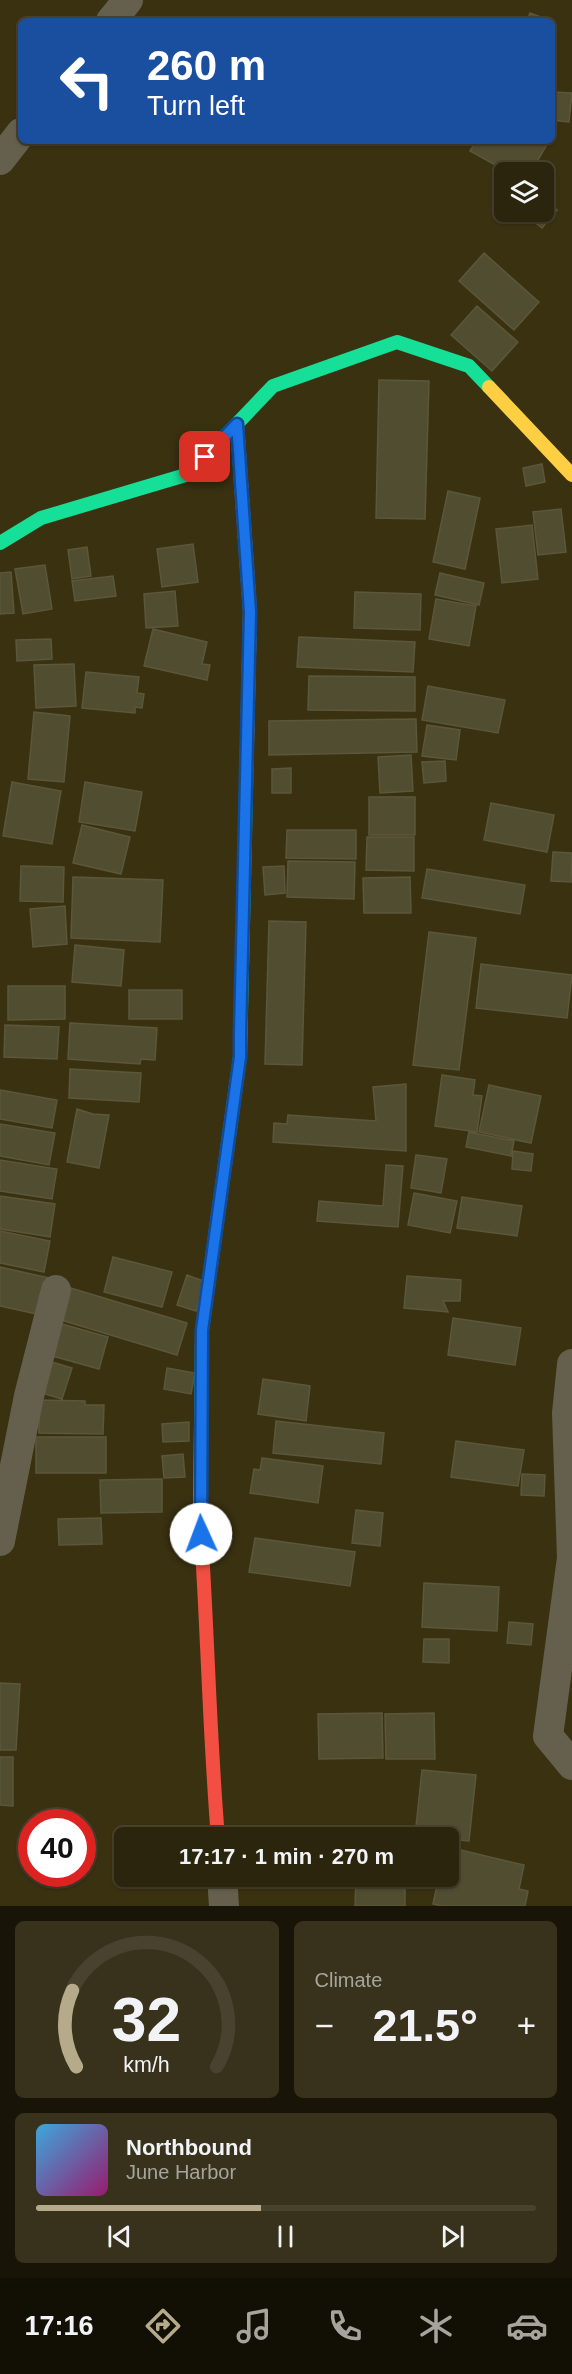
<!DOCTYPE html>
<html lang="en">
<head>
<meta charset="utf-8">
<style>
	body { margin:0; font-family:Helvetica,sans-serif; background:#38311b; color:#f1f3f6; height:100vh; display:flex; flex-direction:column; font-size:22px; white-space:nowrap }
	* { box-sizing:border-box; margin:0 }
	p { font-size:20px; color:#a6a59d }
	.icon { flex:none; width:33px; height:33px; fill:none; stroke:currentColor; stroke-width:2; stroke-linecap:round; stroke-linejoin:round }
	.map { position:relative; height:1906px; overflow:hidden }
	.side { display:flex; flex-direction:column; gap:15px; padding:15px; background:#181407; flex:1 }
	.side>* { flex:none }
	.hud { position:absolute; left:18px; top:18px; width:537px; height:126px; border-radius:9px; box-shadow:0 2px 4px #0004,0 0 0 2px #48422e; background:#1a4fa0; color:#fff; overflow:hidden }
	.fabs { position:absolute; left:494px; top:162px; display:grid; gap:12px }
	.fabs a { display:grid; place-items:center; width:60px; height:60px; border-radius:9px; background:#2c250d; box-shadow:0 2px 4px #0004,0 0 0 2px #48422e; font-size:30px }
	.speed { position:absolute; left:18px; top:1809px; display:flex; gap:12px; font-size:30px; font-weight:700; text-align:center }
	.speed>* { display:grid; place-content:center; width:78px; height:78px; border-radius:50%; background:#2c250d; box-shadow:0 2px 4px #0004,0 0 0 2px #48422e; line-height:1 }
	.speed .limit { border:9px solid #d22; background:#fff; color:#111 }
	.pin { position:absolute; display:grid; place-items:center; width:51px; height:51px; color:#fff; margin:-26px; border-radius:12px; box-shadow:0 3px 9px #0006 }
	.me { position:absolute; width:66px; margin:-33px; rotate:358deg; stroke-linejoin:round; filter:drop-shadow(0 0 4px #0008) }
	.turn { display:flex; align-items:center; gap:21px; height:126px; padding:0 30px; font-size:27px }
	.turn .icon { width:78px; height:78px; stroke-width:2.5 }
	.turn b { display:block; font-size:42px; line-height:51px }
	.big { font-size:45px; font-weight:800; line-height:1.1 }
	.side .card { flex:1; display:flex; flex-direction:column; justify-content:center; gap:9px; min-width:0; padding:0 21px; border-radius:9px; background:#38311b }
	.side .dial { align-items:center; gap:0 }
	.dial svg { height:156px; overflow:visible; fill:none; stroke:#48422e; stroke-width:7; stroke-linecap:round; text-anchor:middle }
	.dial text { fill:#f1f3f6; stroke:none }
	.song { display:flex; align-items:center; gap:18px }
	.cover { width:72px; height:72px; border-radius:9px; background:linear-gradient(135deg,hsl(200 70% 55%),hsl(320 70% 35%)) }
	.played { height:6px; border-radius:3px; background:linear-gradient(90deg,#b5aa89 45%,#48422e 45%) }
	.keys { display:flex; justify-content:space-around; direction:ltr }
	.heat { display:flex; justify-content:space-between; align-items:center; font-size:33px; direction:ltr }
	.side .tiles { flex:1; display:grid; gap:15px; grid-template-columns:1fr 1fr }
	.card:last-child { grid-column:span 2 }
	.trip { position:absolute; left:114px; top:1827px; width:345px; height:60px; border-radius:9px; background:#2c250d; box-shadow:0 2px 4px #0004,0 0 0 2px #48422e; font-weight:800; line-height:60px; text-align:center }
	.dock { display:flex; height:96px; justify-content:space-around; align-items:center; background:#120f05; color:#a6a59d }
	.dock .icon { width:42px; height:42px }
	.dock .active { color:#b5aa89 }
	.dock b { font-size:27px; color:#f1f3f6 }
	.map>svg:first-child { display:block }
	.building { fill:#514d31; stroke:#5b573b; stroke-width:1.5 }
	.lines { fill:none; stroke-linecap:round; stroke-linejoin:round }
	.street { stroke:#65604d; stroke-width:30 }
	.fast { stroke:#16e098; stroke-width:14 }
	.slow { stroke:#ffcf43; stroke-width:14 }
	.jam { stroke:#f24e42; stroke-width:14 }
	.route-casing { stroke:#114b97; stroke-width:15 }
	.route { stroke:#1a73e8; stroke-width:10 }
</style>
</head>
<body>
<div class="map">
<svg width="572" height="1906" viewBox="0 0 572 1906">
	<rect width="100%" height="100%" fill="#3a3111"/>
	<path class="building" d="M 530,13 L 551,21 L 527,21 Z
		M 552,92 L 572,93 L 569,122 L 552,120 Z
		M 476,141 L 549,141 L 531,172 L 508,172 L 470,151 Z
		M 543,198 L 557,210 L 542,228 L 522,212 L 543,212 Z
		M 484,253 L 539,302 L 514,330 L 459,281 Z
		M 477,306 L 518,342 L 492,371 L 451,335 Z
		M 379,380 L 429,381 L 425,519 L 376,518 Z
		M 542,464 L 545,482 L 526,486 L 523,468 Z
		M 448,491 L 480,498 L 465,569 L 433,562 Z
		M 561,509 L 566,552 L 538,555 L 533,512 Z
		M 532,525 L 538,579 L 502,583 L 496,529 Z
		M 193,544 L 198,582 L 162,587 L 157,549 Z
		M 87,547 L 91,576 L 72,579 L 68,550 Z
		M 45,565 L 52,609 L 23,614 L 15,569 Z
		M 11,572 L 14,613 L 0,614 L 0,573 Z
		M 440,573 L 484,583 L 479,605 L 435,595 Z
		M 113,576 L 116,596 L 75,601 L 72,581 Z
		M 175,591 L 178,626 L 146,628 L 144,594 Z
		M 355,592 L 421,594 L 420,630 L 354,628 Z
		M 436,599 L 476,606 L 469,646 L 429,639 Z
		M 153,629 L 207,642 L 202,664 L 210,665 L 207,680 L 144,666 Z
		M 299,637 L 415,642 L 413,672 L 297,667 Z
		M 51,639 L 52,659 L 17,661 L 16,640 Z
		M 74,664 L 76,706 L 36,708 L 34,665 Z
		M 86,672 L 139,677 L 137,693 L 144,694 L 142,708 L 135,707 L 135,713 L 82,708 Z
		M 309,676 L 415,677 L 415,711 L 308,710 Z
		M 428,686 L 505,700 L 498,733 L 422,720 Z
		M 34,712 L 70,716 L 64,782 L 28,779 Z
		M 416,719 L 417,752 L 269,755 L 269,721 Z
		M 427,725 L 460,730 L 456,760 L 422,756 Z
		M 411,755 L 413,791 L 380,793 L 378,757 Z
		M 445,761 L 446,781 L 424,783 L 422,762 Z
		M 291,768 L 291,793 L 272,793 L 272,769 Z
		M 12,782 L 61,791 L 52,844 L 3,836 Z
		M 85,782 L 142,792 L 135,831 L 79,822 Z
		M 369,797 L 415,797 L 415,835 L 369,835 Z
		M 491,803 L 554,815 L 547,852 L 484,840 Z
		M 82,825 L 130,837 L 121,874 L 73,863 Z
		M 287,830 L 356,830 L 356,859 L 286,858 Z
		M 367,837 L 414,837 L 414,871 L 366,870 Z
		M 553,852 L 572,853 L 571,882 L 551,881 Z
		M 288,861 L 355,862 L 354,899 L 287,897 Z
		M 21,866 L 64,867 L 63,902 L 20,901 Z
		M 284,866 L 285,893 L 265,895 L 263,867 Z
		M 427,869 L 525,885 L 520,914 L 422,898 Z
		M 73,877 L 163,880 L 160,942 L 71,938 Z
		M 410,877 L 411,913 L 364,913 L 363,878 Z
		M 65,906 L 67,944 L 33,947 L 30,909 Z
		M 269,921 L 306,922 L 302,1065 L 265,1064 Z
		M 429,932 L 476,938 L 459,1070 L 413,1065 Z
		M 75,945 L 124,950 L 121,986 L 72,982 Z
		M 481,964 L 572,975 L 567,1018 L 476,1008 Z
		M 8,986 L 65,986 L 65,1019 L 8,1020 Z
		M 129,990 L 182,990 L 182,1019 L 129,1019 Z
		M 70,1023 L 157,1028 L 155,1060 L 141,1059 L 140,1064 L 68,1059 Z
		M 5,1025 L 59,1027 L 57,1059 L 4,1057 Z
		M 70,1069 L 141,1073 L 139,1102 L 69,1098 Z
		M 442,1075 L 475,1080 L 473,1095 L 482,1096 L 477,1132 L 435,1126 Z
		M 406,1084 L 406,1151 L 273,1142 L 274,1123 L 287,1124 L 288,1115 L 376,1121 L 373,1087 Z
		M 489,1085 L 541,1096 L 531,1143 L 479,1132 Z
		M 0,1090 L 57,1100 L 52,1128 L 0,1119 Z
		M 77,1109 L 93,1114 L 109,1115 L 99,1168 L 67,1162 Z
		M 0,1124 L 55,1133 L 49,1165 L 0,1156 Z
		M 469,1132 L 514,1141 L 511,1156 L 466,1147 Z
		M 513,1151 L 533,1154 L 531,1171 L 512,1169 Z
		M 416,1155 L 447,1159 L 441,1193 L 411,1188 Z
		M 0,1160 L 57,1169 L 52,1199 L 0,1191 Z
		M 386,1165 L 403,1166 L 398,1227 L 317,1221 L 319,1201 L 383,1206 Z
		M 414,1193 L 457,1201 L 450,1233 L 408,1225 Z
		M 0,1196 L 55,1204 L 50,1237 L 0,1229 Z
		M 462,1197 L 522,1206 L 517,1236 L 457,1228 Z
		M 0,1231 L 50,1241 L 44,1272 L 0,1263 Z
		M 113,1257 L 172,1272 L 162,1307 L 104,1292 Z
		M 0,1267 L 54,1279 L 46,1316 L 0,1306 Z
		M 187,1275 L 206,1282 L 196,1311 L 177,1305 Z
		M 407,1276 L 461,1280 L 460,1301 L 443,1301 L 448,1312 L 404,1308 Z
		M 64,1286 L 187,1323 L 177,1355 L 54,1318 Z
		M 453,1318 L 521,1328 L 515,1365 L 448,1355 Z
		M 55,1322 L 108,1337 L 99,1369 L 45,1354 Z
		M 42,1359 L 72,1368 L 62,1399 L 32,1390 Z
		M 167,1368 L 195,1373 L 191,1394 L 164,1389 Z
		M 263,1379 L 310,1386 L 306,1421 L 258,1414 Z
		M 39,1400 L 85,1401 L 85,1405 L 104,1405 L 103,1434 L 39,1433 Z
		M 276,1421 L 384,1433 L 381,1464 L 273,1453 Z
		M 189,1422 L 189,1441 L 163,1442 L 162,1424 Z
		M 36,1437 L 106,1437 L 106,1473 L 36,1473 Z
		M 456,1441 L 524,1450 L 518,1486 L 451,1477 Z
		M 183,1454 L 185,1477 L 164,1478 L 162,1456 Z
		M 262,1458 L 323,1466 L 318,1503 L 250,1493 L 254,1469 L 260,1470 Z
		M 522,1474 L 545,1475 L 544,1496 L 521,1495 Z
		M 162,1479 L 162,1512 L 101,1513 L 100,1480 Z
		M 356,1510 L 383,1513 L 380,1546 L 352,1543 Z
		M 101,1518 L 102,1544 L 59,1545 L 58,1519 Z
		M 255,1538 L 355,1552 L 350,1586 L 249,1572 Z
		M 424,1583 L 499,1587 L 497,1631 L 422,1627 Z
		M 509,1622 L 533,1624 L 531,1645 L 507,1643 Z
		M 424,1639 L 449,1639 L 449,1663 L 423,1662 Z
		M 0,1683 L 20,1684 L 16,1750 L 0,1750 Z
		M 382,1713 L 383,1758 L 319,1759 L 318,1714 Z
		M 434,1713 L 435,1759 L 386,1759 L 385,1714 Z
		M 0,1757 L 13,1757 L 13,1806 L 0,1805 Z
		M 422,1770 L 476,1775 L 469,1841 L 415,1836 Z
		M 448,1847 L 524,1865 L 519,1889 L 528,1891 L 525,1906 L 442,1906 L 433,1904 L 439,1876 L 448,1876 Z
		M 356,1878 L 405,1879 L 405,1906 L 355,1906 Z"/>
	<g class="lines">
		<path class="street" d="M 111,21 L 128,0
			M 0,160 L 21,133
			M 572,1364 L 567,1413 L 572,1558 L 548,1736 L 572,1765
			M 0,1541 L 29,1396 L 56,1290
			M 222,1876 L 224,1906"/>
		<path class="fast" d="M 0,543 L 41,518 L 189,474 L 273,386 L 397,342 L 469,366 L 489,387
			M 202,1550 L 200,1513 L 202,1330 L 240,1057 L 247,746"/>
		<path class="slow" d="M 489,387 L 572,475
			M 237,424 L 250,612 L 247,746"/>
		<path class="jam" d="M 202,1550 C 208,1646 210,1742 218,1838"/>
	</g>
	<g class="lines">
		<defs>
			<path id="route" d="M 201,1534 L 202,1330 L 240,1057 L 240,1034 L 250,612 L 237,424 L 205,457"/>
		</defs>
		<use href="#route" class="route-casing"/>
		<use href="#route" class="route"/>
	</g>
</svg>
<div class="fabs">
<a><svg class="icon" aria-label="layers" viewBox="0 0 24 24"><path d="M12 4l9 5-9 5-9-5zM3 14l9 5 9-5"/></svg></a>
</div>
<div class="speed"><div class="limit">40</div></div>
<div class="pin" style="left:205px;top:457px;background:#d93025"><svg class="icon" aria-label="arrive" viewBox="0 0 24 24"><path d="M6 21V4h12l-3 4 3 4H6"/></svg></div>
<svg class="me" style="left:201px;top:1534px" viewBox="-20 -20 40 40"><circle r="19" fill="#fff"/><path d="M0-13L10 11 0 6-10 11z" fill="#1a73e8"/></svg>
<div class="trip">17:17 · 1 min · 270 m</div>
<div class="hud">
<div class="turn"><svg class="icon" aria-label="left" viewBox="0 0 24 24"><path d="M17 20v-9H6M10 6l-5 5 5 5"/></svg><div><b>260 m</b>Turn left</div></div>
</div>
</div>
<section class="side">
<div class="tiles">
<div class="card dial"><svg viewBox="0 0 100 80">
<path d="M14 69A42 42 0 1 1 86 69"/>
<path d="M14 69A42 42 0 0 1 12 30" stroke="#b5aa89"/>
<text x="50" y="56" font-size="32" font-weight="700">32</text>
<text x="50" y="72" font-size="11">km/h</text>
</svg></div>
<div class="card"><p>Climate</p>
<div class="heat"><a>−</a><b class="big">21.5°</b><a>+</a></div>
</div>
<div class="card">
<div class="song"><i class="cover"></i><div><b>Northbound</b><p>June Harbor</p></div></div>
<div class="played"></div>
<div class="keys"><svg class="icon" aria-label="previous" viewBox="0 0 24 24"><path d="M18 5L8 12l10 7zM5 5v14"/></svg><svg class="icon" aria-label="pause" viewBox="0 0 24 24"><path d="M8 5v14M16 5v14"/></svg><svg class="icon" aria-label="next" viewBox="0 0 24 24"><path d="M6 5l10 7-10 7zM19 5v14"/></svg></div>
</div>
</div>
</section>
<nav class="dock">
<b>17:16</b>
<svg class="icon active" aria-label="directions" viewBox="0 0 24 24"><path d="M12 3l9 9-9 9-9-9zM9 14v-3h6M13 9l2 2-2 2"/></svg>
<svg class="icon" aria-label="music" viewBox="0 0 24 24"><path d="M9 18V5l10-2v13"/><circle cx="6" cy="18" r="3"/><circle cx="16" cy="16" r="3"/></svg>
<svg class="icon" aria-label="phone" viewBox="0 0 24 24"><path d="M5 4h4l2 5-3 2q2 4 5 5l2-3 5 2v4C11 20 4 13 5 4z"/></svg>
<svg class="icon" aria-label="climate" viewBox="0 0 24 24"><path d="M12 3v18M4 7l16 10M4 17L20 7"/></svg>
<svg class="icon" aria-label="car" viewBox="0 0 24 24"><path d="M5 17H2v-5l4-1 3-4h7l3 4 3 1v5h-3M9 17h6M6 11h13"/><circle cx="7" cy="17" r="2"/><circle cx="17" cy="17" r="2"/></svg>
</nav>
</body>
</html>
